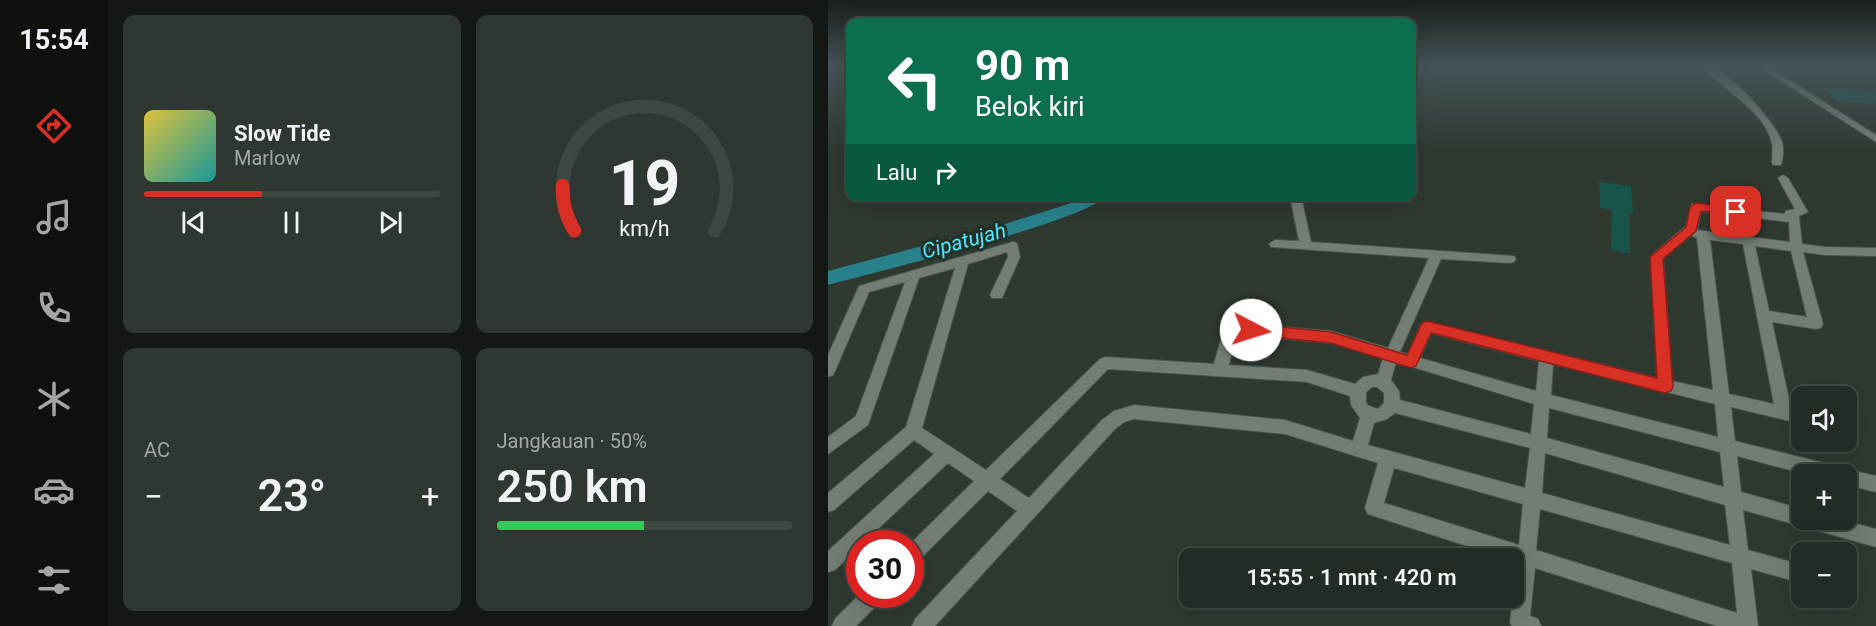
<!DOCTYPE html>
<html lang="id">
<head>
<meta charset="utf-8">
<style>
	body { margin:0; font-family:Roboto,sans-serif; background:#2e3731; color:#f1f3f6; height:100vh; display:flex; flex-direction:column; font-size:22px; white-space:nowrap }
	* { box-sizing:border-box; margin:0 }
	p { font-size:20px; color:#a2a7a6 }
	.icon { flex:none; width:33px; height:33px; fill:none; stroke:currentColor; stroke-width:2; stroke-linecap:round; stroke-linejoin:round }
	.map { position:relative; flex:1; overflow:hidden }
	.drawer { display:flex; flex-direction:column; gap:15px; padding:15px; background:#131814; width:720px }
	.drawer>* { flex:none }
	.hud { position:absolute; left:18px; top:18px; width:570px; height:183px; border-radius:12px; box-shadow:0 6px 24px #0002,0 0 0 2px #3f4741; background:#0b6e4f; color:#fff; overflow:hidden }
	.tools { position:absolute; left:963px; top:386px; display:grid; gap:12px }
	.tools a { display:grid; place-items:center; width:66px; height:66px; border-radius:12px; background:#222b24; box-shadow:0 6px 24px #0002,0 0 0 2px #3f4741; font-size:30px }
	.speed { position:absolute; left:18px; top:530px; display:flex; gap:12px; font-size:30px; font-weight:700; text-align:center }
	.speed>* { display:grid; place-content:center; width:78px; height:78px; border-radius:50%; background:#222b24; box-shadow:0 6px 24px #0002,0 0 0 2px #3f4741; line-height:1 }
	.speed .limit { border:9px solid #d22; background:#fff; color:#111 }
	.pin { position:absolute; display:grid; place-items:center; width:51px; height:51px; color:#fff; margin:-26px; border-radius:12px; box-shadow:0 3px 9px #0006 }
	.me { position:absolute; width:66px; margin:-33px; rotate:95deg; stroke-linejoin:round; filter:drop-shadow(0 0 4px #0008) }
	.turn { display:flex; align-items:center; gap:21px; height:126px; padding:0 30px; font-size:27px }
	.turn .icon { width:78px; height:78px; stroke-width:2.5 }
	.turn b { display:block; font-size:42px; line-height:51px }
	.then { display:flex; align-items:center; height:57px; padding:0 30px; background:#0003; gap:12px; font-size:22px }
	.big { font-size:45px; font-weight:600; line-height:1.1 }
	.drawer .tile { flex:1; display:flex; flex-direction:column; justify-content:center; gap:9px; min-width:0; padding:0 21px; border-radius:12px; background:#2e3731 }
	.drawer .dial { align-items:center; gap:0 }
	.dial svg { height:156px; overflow:visible; fill:none; stroke:#3f4741; stroke-width:7; stroke-linecap:round; text-anchor:middle }
	.dial text { fill:#f1f3f6; stroke:none }
	.song { display:flex; align-items:center; gap:18px }
	.cover { width:72px; height:72px; border-radius:9px; background:linear-gradient(135deg,hsl(50 70% 55%),hsl(180 70% 35%)) }
	.played { height:6px; border-radius:3px; background:linear-gradient(90deg,#d93025 40%,#3f4741 40%) }
	.keys { display:flex; justify-content:space-around; direction:ltr }
	.heat { display:flex; justify-content:space-between; align-items:center; font-size:33px; direction:ltr }
	.charge { height:9px; border-radius:4px; background:linear-gradient(90deg,#34c759 50%,#3f4741 0) }
	.drawer .tiles { flex:1; display:grid; gap:15px; grid-template-columns:repeat(2,1fr) }
	.trip { position:absolute; left:351px; top:548px; width:345px; height:60px; border-radius:12px; background:#222b24; box-shadow:0 6px 24px #0002,0 0 0 2px #3f4741; font-weight:600; line-height:60px; text-align:center }
	main { display:flex; flex:1; min-height:0 }
	.tab-bar { display:flex; flex-direction:column; width:108px; justify-content:space-around; align-items:center; background:#0e110e; color:#a2a7a6 }
	.tab-bar .icon { width:42px; height:42px }
	.tab-bar .selected { color:#d93025 }
	.tab-bar b { font-size:27px; color:#f1f3f6 }
	.map>svg:first-child { display:block }
	.lines { fill:none; stroke-linecap:round; stroke-linejoin:round }
	.river { fill:#29818c; fill-rule:evenodd }
	.building { fill:#19544a }
	.minor-casing { stroke:#4b544d; stroke-width:2 }
	.minor { fill:#727e74; fill-rule:evenodd }
	.route { fill:#d93025; stroke:#8d1f18; stroke-width:1.5 }
	.labels { text-anchor:middle; dominant-baseline:central; stroke-width:6; stroke-linejoin:round; paint-order:stroke }
	.water-label { font-size:21px; font-style:italic; fill:#46ebff; stroke:#242f27 }
</style>
</head>
<body>
<main>
<nav class="tab-bar">
<b>15:54</b>
<svg class="icon selected" aria-label="directions" viewBox="0 0 24 24"><path d="M12 3l9 9-9 9-9-9zM9 14v-3h6M13 9l2 2-2 2"/></svg>
<svg class="icon" aria-label="music" viewBox="0 0 24 24"><path d="M9 18V5l10-2v13"/><circle cx="6" cy="18" r="3"/><circle cx="16" cy="16" r="3"/></svg>
<svg class="icon" aria-label="phone" viewBox="0 0 24 24"><path d="M5 4h4l2 5-3 2q2 4 5 5l2-3 5 2v4C11 20 4 13 5 4z"/></svg>
<svg class="icon" aria-label="climate" viewBox="0 0 24 24"><path d="M12 3v18M4 7l16 10M4 17L20 7"/></svg>
<svg class="icon" aria-label="car" viewBox="0 0 24 24"><path d="M5 17H2v-5l4-1 3-4h7l3 4 3 1v5h-3M9 17h6M6 11h13"/><circle cx="7" cy="17" r="2"/><circle cx="17" cy="17" r="2"/></svg>
<svg class="icon" aria-label="filters" viewBox="0 0 24 24"><path d="M4 7h16M4 17h16"/><circle cx="9" cy="7" r="2"/><circle cx="15" cy="17" r="2"/></svg>
</nav>
<section class="drawer">
<div class="tiles">
<div class="tile">
<div class="song"><i class="cover"></i><div><b>Slow Tide</b><p>Marlow</p></div></div>
<div class="played"></div>
<div class="keys"><svg class="icon" aria-label="previous" viewBox="0 0 24 24"><path d="M18 5L8 12l10 7zM5 5v14"/></svg><svg class="icon" aria-label="pause" viewBox="0 0 24 24"><path d="M8 5v14M16 5v14"/></svg><svg class="icon" aria-label="next" viewBox="0 0 24 24"><path d="M6 5l10 7-10 7zM19 5v14"/></svg></div>
</div>
<div class="tile dial"><svg viewBox="0 0 100 80">
<path d="M14 69A42 42 0 1 1 86 69"/>
<path d="M14 69A42 42 0 0 1 8 46" stroke="#d93025"/>
<text x="50" y="56" font-size="32" font-weight="700">19</text>
<text x="50" y="72" font-size="11">km/h</text>
</svg></div>
<div class="tile"><p>AC</p>
<div class="heat"><a>−</a><b class="big">23°</b><a>+</a></div>
</div>
<div class="tile"><p>Jangkauan · 50%</p><b class="big">250 km</b><div class="charge"></div></div>
</div>
</section>
<div class="map">
<svg width="1048" height="626" viewBox="0 0 1048 626">
	<rect width="100%" height="100%" fill="#2e3930"/>
	<g class="lines">
		<path class="river" d="M 255,196 L 277,196 C 259,221 43,273 0,285 L 0,271 L 177,224 L 243,203 Z"/>
	</g>
	<path class="building" d="M 998,89 L 1048,92 L 1048,104 L 1007,101 Z
		M 771,182 L 803,186 L 805,213 L 802,213 L 802,254 L 783,250 L 784,210 L 772,208 Z"/>
	<g class="lines">
		<defs>
			<path id="minor" d="M 874,66 C 875,66 883,66 883,66 C 901,72 949,124 954,142 C 956,149 955,159 953,165 L 945,165 L 944,163 C 944,157 945,150 944,144 C 938,111 893,89 874,66 Z
				M 930,66 L 939,66 L 1048,135 L 1048,142 Z
				M 955,175 L 960,178 L 980,212 L 971,216 L 974,244 L 997,247 L 1048,248 L 1048,256 L 997,255 L 975,252 L 995,324 L 993,328 L 988,329 L 944,322 L 963,408 L 974,410 L 974,424 L 903,407 L 907,441 L 1008,466 L 1015,470 L 1018,469 L 1048,476 L 1048,492 L 1018,485 L 1018,474 L 977,474 L 909,456 L 913,492 L 974,509 L 974,519 L 1010,519 L 1048,529 L 1048,547 L 915,510 L 920,550 L 974,565 L 974,583 L 923,569 L 930,626 L 889,626 L 707,568 L 702,616 L 710,619 L 713,626 L 684,626 L 682,622 L 689,562 L 686,561 L 686,558 L 676,558 L 540,514 L 537,508 L 550,463 L 457,434 L 306,419 L 296,422 L 286,430 L 107,626 L 84,626 L 87,619 L 189,511 L 160,491 L 88,563 L 82,566 L 82,544 L 146,481 L 120,463 L 35,543 L 32,543 L 32,546 L 7,570 L 0,572 L 0,551 L 106,454 L 86,440 L 6,510 L 0,512 L 0,493 L 78,427 L 127,268 L 91,278 L 40,425 L 0,454 L 0,437 L 28,416 L 77,282 L 41,292 L 7,371 L 5,375 L 0,377 L 0,355 L 31,286 L 185,242 L 189,243 L 192,257 L 174,298 L 164,298 L 162,295 L 180,257 L 179,252 L 140,264 L 94,428 L 158,470 L 272,359 L 277,357 L 386,364 L 396,328 L 398,324 L 403,323 L 503,331 L 560,348 L 601,258 L 443,247 L 441,244 L 447,240 L 471,241 L 462,196 L 473,196 L 483,242 L 686,256 L 688,259 L 686,262 L 682,263 L 613,259 L 572,352 L 580,354 L 594,323 L 599,322 L 829,378 L 823,257 L 825,254 L 858,226 L 864,204 L 956,214 L 958,211 L 967,209 L 950,178 ZM 873,211 L 961,222 L 962,242 L 869,230 ZM 863,235 L 869,238 L 885,390 L 844,381 L 835,258 ZM 882,240 L 915,244 L 946,404 L 901,394 ZM 927,246 L 963,251 L 979,317 L 941,311 ZM 603,333 L 711,361 L 708,391 L 592,358 ZM 408,334 L 503,343 L 555,358 L 550,374 L 535,377 L 527,384 L 479,370 L 401,365 ZM 568,362 L 706,404 L 703,434 L 572,400 L 571,391 L 563,380 ZM 725,364 L 887,404 L 890,437 L 723,395 ZM 280,369 L 479,382 L 522,396 L 523,405 L 532,418 L 525,441 L 457,420 L 306,405 L 286,411 L 274,420 L 201,498 L 172,479 ZM 544,387 L 549,387 L 556,393 L 556,403 L 550,409 L 541,406 L 538,403 L 538,392 ZM 721,408 L 892,452 L 896,487 L 719,438 ZM 567,413 L 702,448 L 697,488 L 540,445 L 546,423 L 559,419 ZM 717,453 L 897,505 L 902,545 L 714,493 ZM 566,468 L 695,504 L 691,545 L 556,503 ZM 712,509 L 904,563 L 909,613 L 708,550 Z
				M 32,594 L 56,594 L 53,601 L 28,626 L 4,626 L 7,619 Z"/>
		</defs>
		<use href="#minor" class="minor-casing"/>
		<use href="#minor" class="minor"/>
	</g>
	<linearGradient id="sky" x2="0" y2="1"><stop stop-color="#191f1a"/><stop offset="0.43" stop-color="#465459"/><stop offset="1" stop-color="#465459" stop-opacity="0"/></linearGradient>
	<rect width="1048" height="153" fill="url(#sky)"/>
	<path class="route" d="M 868,203 L 908,208 L 913,212 L 908,215 L 873,211 L 868,231 L 835,259 L 845,386 L 843,391 L 837,393 L 603,333 L 588,366 L 583,368 L 503,343 L 423,335 L 416,330 L 423,324 L 503,332 L 579,355 L 594,323 L 599,321 L 829,378 L 822,257 L 858,227 L 862,207 Z"/>
	<g class="labels">
		<g class="water-label">
			<text transform="translate(136 241) rotate(-15)">Cipatujah</text>
		</g>
	</g>
</svg>
<div class="tools">
<a><svg class="icon" aria-label="sound" viewBox="0 0 24 24"><path d="M4 9h4l5-4v14l-5-4H4zM17 9q2 3 0 6"/></svg></a>
<a>+</a>
<a>−</a>
</div>
<div class="speed"><div class="limit">30</div></div>
<div class="pin" style="left:908px;top:212px;background:#d93025"><svg class="icon" aria-label="arrive" viewBox="0 0 24 24"><path d="M6 21V4h12l-3 4 3 4H6"/></svg></div>
<svg class="me" style="left:423px;top:330px" viewBox="-20 -20 40 40"><circle r="19" fill="#fff"/><path d="M0-13L10 11 0 6-10 11z" fill="#d93025"/></svg>
<div class="trip">15:55 · 1 mnt · 420 m</div>
<div class="hud">
<div class="turn"><svg class="icon" aria-label="left" viewBox="0 0 24 24"><path d="M17 20v-9H6M10 6l-5 5 5 5"/></svg><div><b>90 m</b>Belok kiri</div></div>
<div class="then">Lalu<svg class="icon" aria-label="right" viewBox="0 0 24 24"><path d="M7 20v-9h11M14 6l5 5-5 5"/></svg></div>
</div>
</div>
</main>
</body>
</html>
